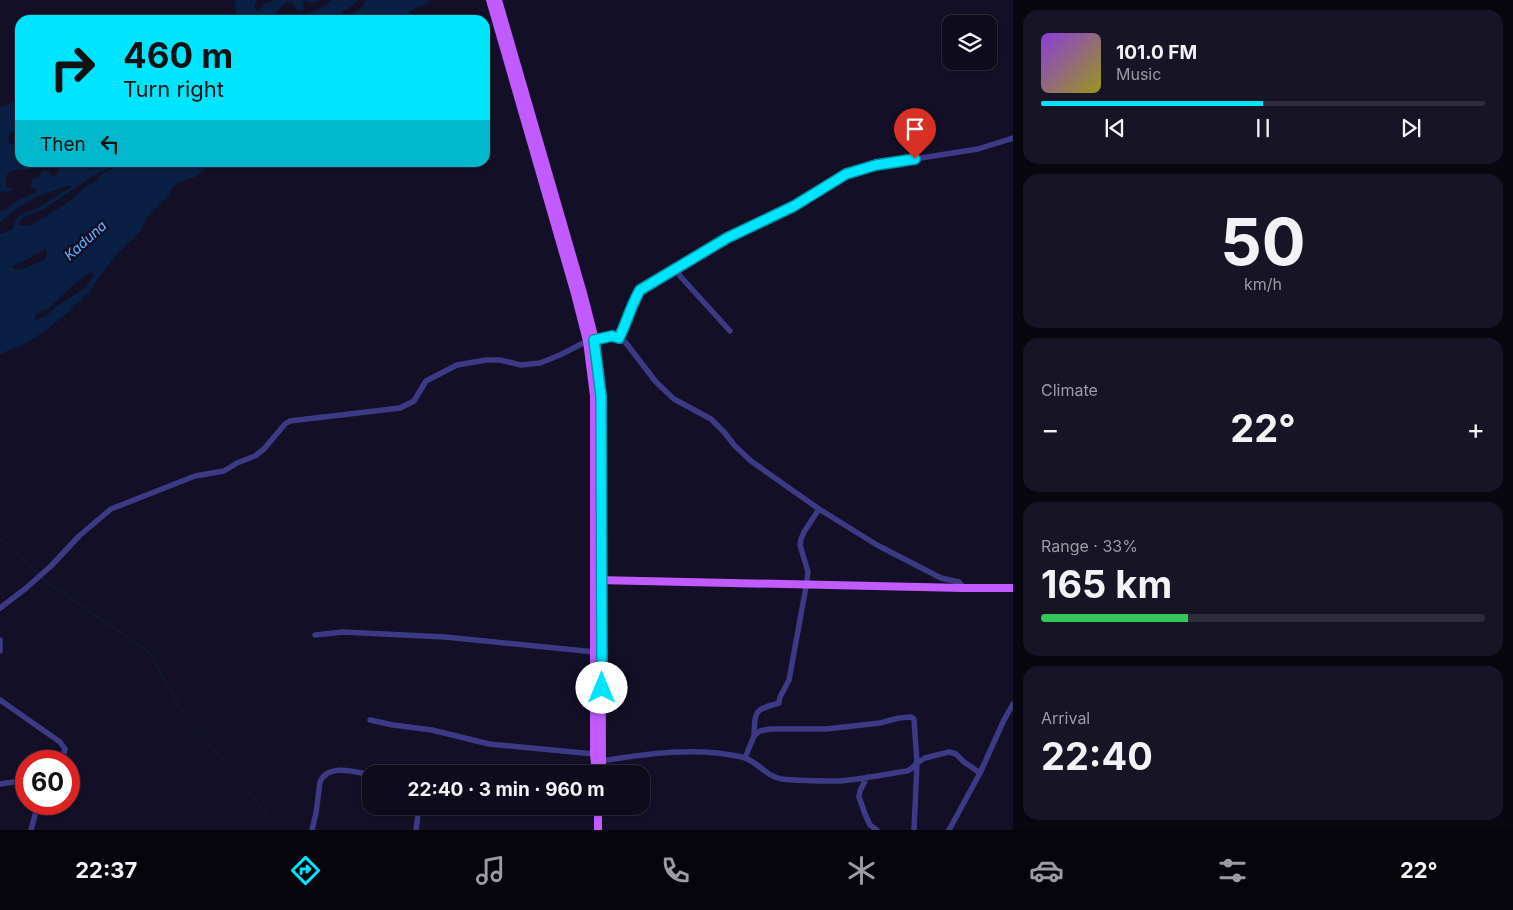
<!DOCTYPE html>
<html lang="en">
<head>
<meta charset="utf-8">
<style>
	body { margin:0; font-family:Inter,sans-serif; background:#171425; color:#f1f3f6; height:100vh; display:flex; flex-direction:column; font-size:19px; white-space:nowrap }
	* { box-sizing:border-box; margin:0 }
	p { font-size:16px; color:#9b9ba3 }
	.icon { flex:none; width:28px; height:28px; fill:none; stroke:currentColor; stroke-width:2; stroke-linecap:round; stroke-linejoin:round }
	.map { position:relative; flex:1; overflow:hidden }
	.details { display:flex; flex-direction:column; gap:10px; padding:10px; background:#08060f; width:500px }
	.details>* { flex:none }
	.guide { position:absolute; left:15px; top:15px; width:475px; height:152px; border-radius:15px; box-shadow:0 1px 4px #0004,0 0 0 1px #2e2b3b; background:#00e5ff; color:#111; overflow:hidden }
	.tools { position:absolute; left:942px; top:15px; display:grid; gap:10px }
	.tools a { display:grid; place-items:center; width:55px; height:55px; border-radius:10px; background:#0e0b1c; box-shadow:0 1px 4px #0004,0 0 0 1px #2e2b3b; font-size:25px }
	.speed { position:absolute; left:15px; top:750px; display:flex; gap:10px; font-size:25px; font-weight:700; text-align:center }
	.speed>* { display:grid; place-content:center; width:65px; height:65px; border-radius:50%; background:#0e0b1c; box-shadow:0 1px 4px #0004,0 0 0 1px #2e2b3b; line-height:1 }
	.speed .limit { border:8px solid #d22; background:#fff; color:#111 }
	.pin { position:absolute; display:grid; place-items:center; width:42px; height:42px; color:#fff; margin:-51px -21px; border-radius:50% 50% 50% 0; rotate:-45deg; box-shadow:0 0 5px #0007 }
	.pin .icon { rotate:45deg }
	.me { position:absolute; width:55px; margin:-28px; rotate:0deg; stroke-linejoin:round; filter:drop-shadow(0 0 4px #0008) }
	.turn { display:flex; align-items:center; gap:18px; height:105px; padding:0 25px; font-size:22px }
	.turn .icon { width:65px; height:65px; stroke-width:2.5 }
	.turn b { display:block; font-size:35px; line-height:42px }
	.then { display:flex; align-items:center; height:48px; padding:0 25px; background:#0003; gap:10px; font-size:19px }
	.big { font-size:38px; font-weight:700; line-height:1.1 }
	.details .tile { flex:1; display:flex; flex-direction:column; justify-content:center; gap:8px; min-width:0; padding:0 18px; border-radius:15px; background:#171425 }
	.details .dial { align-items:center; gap:0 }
	.dial b { font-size:65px; line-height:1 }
	.song { display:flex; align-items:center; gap:15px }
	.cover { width:60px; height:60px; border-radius:8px; background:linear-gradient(135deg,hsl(270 70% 55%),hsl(60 70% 35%)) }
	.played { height:5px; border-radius:2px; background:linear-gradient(90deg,#00e5ff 50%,#2e2b3b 50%) }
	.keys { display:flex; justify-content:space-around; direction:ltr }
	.heat { display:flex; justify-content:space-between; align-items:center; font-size:28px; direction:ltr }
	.charge { height:8px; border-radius:4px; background:linear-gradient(90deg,#34c759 33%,#2e2b3b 0) }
	.trip { position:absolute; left:362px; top:765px; width:288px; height:50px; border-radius:15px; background:#0e0b1c; box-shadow:0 1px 4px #0004,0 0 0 1px #2e2b3b; font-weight:700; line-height:50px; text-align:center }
	.menu { display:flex; height:80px; justify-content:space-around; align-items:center; background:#06040b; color:#9b9ba3 }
	.menu .icon { width:35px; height:35px }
	.menu .selected { color:#00e5ff }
	.menu b { font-size:22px; color:#f1f3f6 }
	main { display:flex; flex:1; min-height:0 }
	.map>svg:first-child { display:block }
	.water { fill:#0a1f44; fill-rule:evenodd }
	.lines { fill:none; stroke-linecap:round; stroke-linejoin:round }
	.stream { stroke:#0a1f44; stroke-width:1 }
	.minor { stroke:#3d3a85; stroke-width:5.5 }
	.major { stroke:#c25bff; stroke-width:8 }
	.route-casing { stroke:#0095a6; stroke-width:12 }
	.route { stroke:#00e5ff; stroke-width:9 }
	.labels { text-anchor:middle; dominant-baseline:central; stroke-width:5; stroke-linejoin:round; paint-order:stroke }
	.water-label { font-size:14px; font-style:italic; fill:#62b6ff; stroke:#130f26 }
</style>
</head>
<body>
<main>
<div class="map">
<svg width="1013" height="830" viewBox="0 0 1013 830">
	<rect width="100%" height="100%" fill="#130f26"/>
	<path class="water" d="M 234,0 L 257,0 L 254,6 L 257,11 L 259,10 L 264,4 L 275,0 L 321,0 L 313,3 L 304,1 L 303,5 L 305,9 L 298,11 L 293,4 L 286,2 L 277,11 L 272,20 L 238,20 Z
		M 331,0 L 359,0 L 342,13 L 336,20 L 295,20 L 326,5 Z
		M 366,0 L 430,0 L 428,3 L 414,9 L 399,20 L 343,20 L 363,6 Z
		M 20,98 L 20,129 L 10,133 L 8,138 L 10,144 L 20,145 L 20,162 L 30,163 L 27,165 L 31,168 L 30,170 C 15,169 2,168 7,188 L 12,188 L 12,191 L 0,192 L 0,108 Z
		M 56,163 L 211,163 L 197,176 L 179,182 L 173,187 L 168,196 L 148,216 L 139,233 L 116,255 L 97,280 L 90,291 L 66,314 L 45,331 L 26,343 L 0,354 L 0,234 L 12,230 C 14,225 15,220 19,216 C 25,211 34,211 41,206 C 51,200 59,193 71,188 L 71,186 L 67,186 L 38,196 L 19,207 L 0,222 L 0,211 L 6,209 L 18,200 L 37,192 L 37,189 L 30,187 L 33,179 L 39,177 L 41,172 L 46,170 L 53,176 L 55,176 L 59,170 ZM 115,165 L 115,167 L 103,173 L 96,181 L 84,188 L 71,200 L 58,209 L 31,225 L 25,226 L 19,225 L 20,221 L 26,216 L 44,209 L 91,177 ZM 45,249 L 47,253 L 45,260 C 42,261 39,262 36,263 C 27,266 22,272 12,268 L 13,266 L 24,261 ZM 91,272 L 94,273 C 88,291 69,296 56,307 C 47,315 49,315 37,320 L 35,319 L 35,315 L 51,306 L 74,284 Z"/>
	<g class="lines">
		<path class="stream" d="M 0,538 L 39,575
			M 42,578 L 48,583 L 149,652 L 180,708 L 280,830"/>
		<path class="minor" d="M 676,267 L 680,276 L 730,331
			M 619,338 C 627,322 631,305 640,290 L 727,238 L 794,206 L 846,173 L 876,165 L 978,149 L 1013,138
			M 595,340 L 612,336 L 619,338 L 626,343 L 656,382 L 674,399 L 711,419 L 724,432 L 735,446 L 751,461 L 819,509 L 877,545 L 941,578 L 959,582 L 964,588
			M 0,608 L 25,589 L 51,566 L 79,536 L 111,509 L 195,476 L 224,471 L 237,463 L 255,456 L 264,449 L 285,424 L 290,421 L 400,408 L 414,401 L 426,381 L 457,365 L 486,360 L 500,360 L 521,365 L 540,363 L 560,355 L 587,341
			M 315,635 L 343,632 L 445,637 L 595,652
			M 0,640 L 0,651
			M 0,700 L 60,742 L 65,749 L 63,757 L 60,761
			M 370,720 L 393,725 L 432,730 L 489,744 L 594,754
			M 754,736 C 755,710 754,710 779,703 L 780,697 L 789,680 L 806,587 L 808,572 L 800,545 L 801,539 L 804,532 L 819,509
			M 745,758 L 754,736 L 760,731 L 770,729 L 826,729 L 880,723 L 899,718 L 911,717 L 914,719 L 917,763 L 914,830
			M 602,761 C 649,753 696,747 742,757 C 758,761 766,777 782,779 C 800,781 821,781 839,781 C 861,780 885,774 907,771 L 911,769 L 917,763 L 925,758 L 949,752 L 956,754 L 964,762 L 980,773
			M 867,777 L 860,791 L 859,797 L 865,814 L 870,825 L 877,830
			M 0,784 L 26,780
			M 584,806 L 598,808
			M 31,830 L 38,804
			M 312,830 L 316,813 L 320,782 C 328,763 356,772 371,775
			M 416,830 L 419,806
			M 949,830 L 980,773 L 1004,720 L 1013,704"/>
		<path class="major" d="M 490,0 L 575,294 L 587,341 L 594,396 L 594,754 L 596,774
			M 498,0 L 583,293 L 595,340 L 601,396 L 602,774
			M 597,580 L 964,588 L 1013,588
			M 598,806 L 598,830"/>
	</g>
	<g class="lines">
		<defs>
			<path id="route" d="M 602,688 L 601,396 L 594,340 L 612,336 L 619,338 C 627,322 631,305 640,290 L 727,238 L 794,206 L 846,174 L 876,165 L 915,159"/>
		</defs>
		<use href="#route" class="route-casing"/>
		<use href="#route" class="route"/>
	</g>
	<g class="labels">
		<g class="water-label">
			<text transform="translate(85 240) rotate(-42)">Kaduna</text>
		</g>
	</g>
</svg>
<div class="tools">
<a><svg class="icon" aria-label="layers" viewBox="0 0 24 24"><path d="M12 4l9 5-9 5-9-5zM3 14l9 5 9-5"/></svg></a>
</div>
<div class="speed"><div class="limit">60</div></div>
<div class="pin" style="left:915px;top:159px;background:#d93025"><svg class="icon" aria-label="arrive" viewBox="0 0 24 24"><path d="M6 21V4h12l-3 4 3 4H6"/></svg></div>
<svg class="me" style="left:602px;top:688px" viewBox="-20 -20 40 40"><circle r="19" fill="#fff"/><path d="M0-13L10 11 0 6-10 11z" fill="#00e5ff"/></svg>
<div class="trip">22:40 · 3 min · 960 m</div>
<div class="guide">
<div class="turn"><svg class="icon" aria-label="right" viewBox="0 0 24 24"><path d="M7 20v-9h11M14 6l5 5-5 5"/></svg><div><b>460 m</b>Turn right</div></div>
<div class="then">Then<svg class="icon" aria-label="left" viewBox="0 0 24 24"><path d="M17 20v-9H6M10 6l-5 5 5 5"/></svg></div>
</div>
</div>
<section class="details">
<div class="tile">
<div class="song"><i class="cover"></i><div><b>101.0 FM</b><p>Music</p></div></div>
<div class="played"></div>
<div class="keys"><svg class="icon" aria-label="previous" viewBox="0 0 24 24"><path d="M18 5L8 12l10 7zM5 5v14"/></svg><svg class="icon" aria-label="pause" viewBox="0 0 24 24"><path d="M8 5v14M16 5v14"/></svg><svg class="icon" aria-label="next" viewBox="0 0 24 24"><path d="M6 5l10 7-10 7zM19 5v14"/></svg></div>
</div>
<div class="tile dial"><b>50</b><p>km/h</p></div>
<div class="tile"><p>Climate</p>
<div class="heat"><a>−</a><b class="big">22°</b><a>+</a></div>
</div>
<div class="tile"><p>Range · 33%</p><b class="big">165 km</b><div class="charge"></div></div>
<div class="tile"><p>Arrival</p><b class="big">22:40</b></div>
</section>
</main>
<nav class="menu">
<b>22:37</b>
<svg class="icon selected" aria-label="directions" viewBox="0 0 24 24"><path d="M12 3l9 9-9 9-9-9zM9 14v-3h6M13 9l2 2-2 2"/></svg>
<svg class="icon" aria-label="music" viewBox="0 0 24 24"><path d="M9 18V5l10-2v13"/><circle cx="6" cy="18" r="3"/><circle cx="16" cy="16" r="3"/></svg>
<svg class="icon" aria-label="phone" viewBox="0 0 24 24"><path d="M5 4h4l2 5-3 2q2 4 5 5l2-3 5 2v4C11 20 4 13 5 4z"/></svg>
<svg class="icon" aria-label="climate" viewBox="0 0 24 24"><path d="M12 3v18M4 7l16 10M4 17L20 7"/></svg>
<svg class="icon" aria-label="car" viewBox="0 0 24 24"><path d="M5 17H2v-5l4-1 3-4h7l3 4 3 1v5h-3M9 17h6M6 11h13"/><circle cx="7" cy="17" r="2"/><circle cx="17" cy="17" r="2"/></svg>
<svg class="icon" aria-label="filters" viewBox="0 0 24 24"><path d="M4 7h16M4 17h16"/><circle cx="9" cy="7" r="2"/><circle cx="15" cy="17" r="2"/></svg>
<b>22°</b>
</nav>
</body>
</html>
